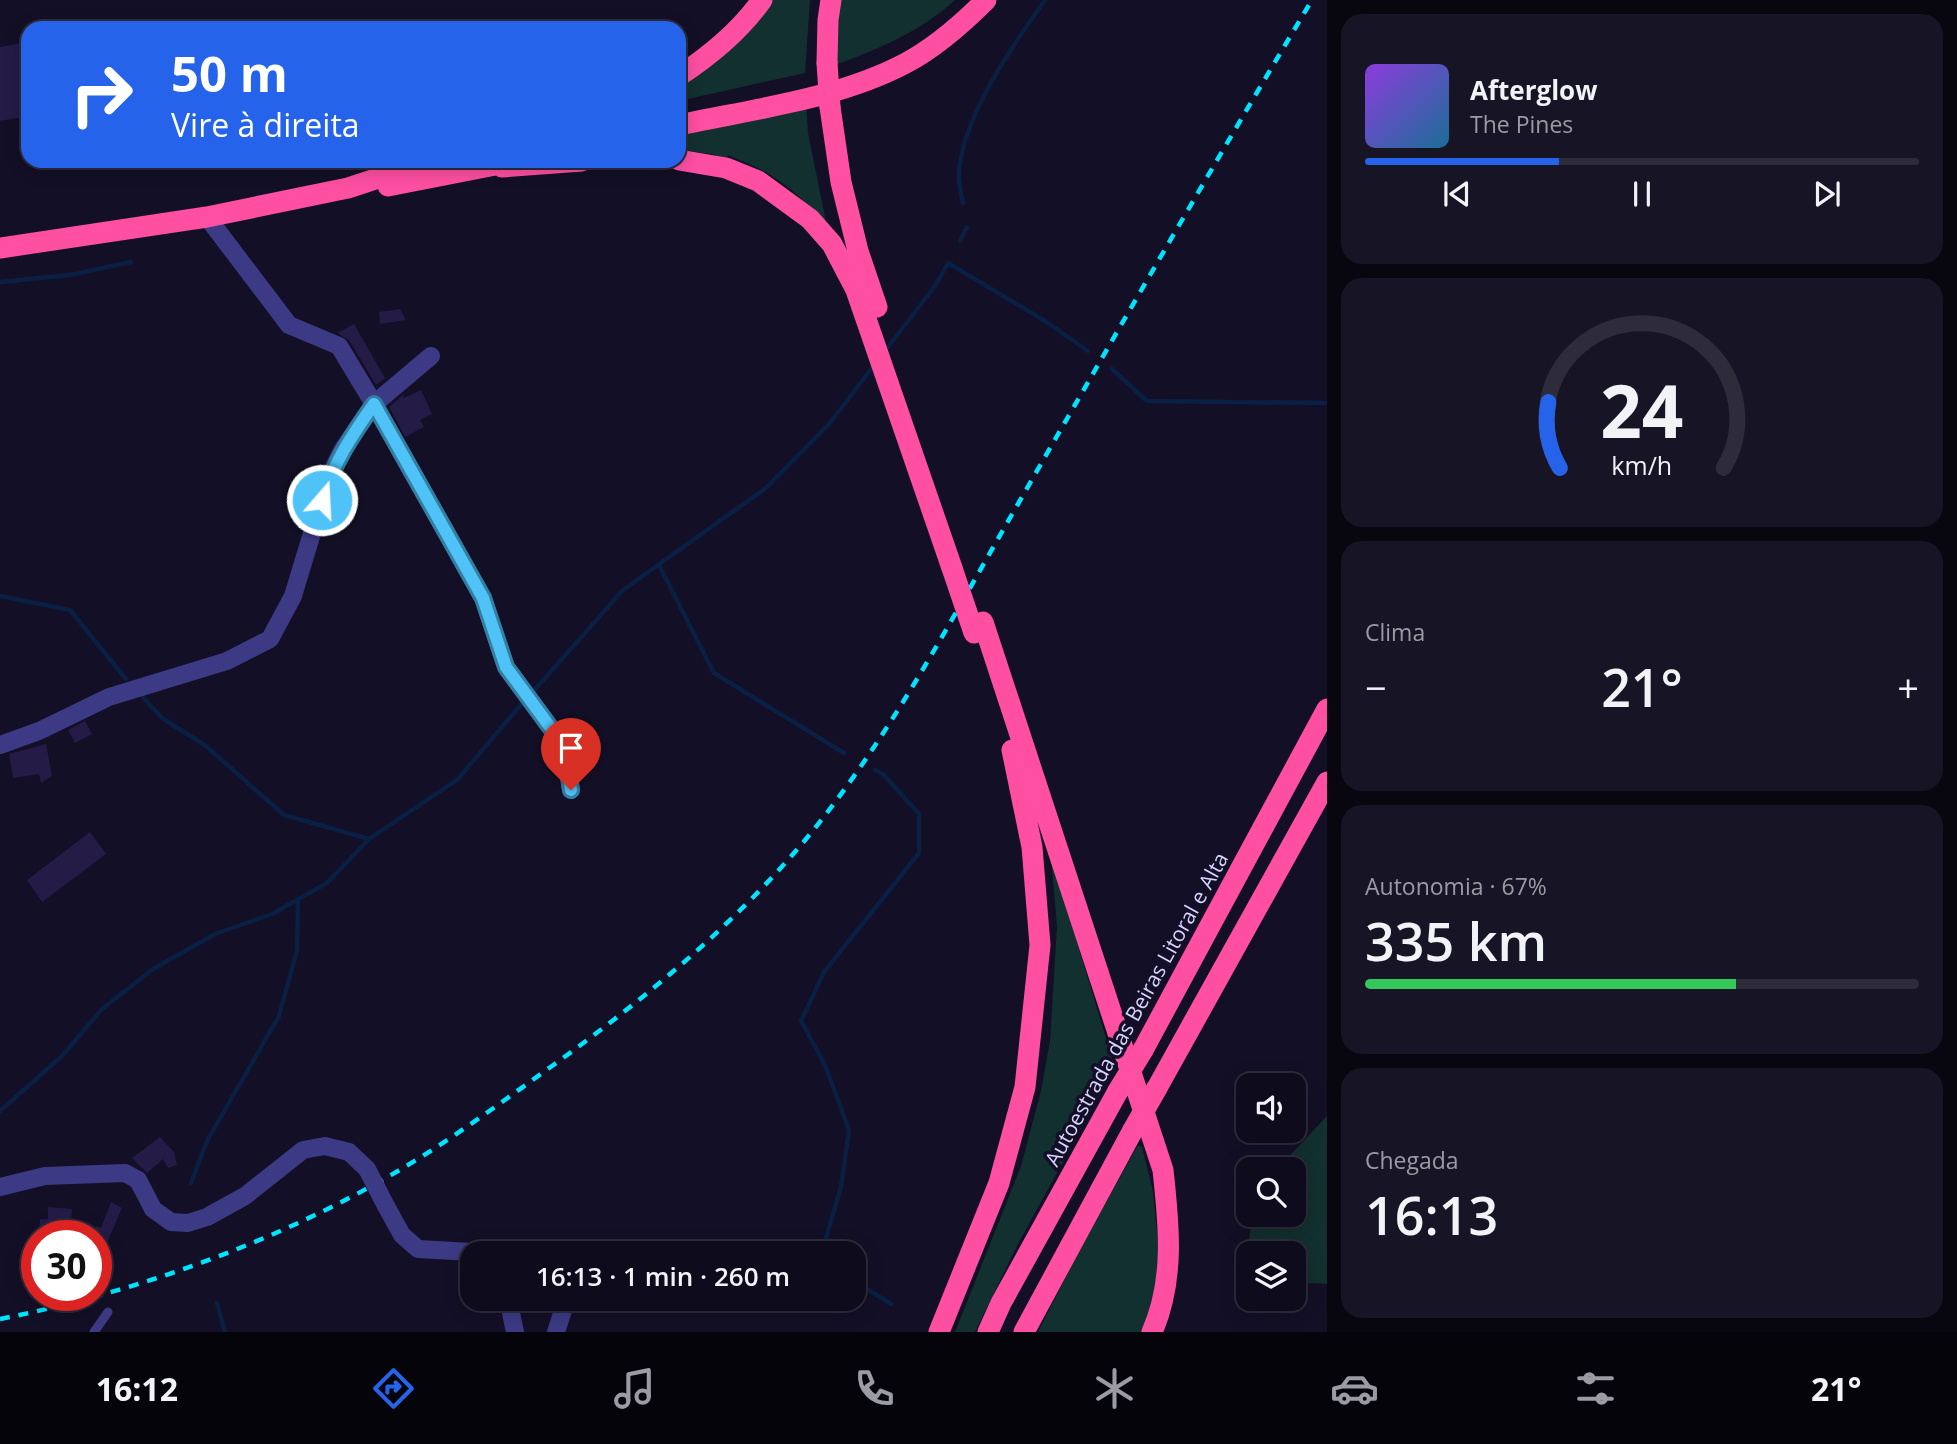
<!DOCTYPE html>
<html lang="pt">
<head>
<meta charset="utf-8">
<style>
	body { margin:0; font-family:"Open Sans",sans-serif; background:#171425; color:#f1f3f6; height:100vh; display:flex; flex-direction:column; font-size:26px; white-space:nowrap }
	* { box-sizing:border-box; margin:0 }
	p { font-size:23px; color:#9b9ba3 }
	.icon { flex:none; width:38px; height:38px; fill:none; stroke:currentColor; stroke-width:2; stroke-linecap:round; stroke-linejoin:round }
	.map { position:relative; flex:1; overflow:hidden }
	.drawer { display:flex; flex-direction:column; gap:14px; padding:14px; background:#08060f; width:630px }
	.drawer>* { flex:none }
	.hud { position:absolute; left:21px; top:21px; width:665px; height:147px; border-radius:21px; box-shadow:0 4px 18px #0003,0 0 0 2px #2e2b3b; background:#2563eb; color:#fff; overflow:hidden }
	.fabs { position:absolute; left:1236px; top:1073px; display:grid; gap:14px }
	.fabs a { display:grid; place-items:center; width:70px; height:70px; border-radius:14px; background:#0e0b1c; box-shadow:0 4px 18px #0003,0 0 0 2px #2e2b3b; font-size:35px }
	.speed { position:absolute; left:21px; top:1220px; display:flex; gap:14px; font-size:35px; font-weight:700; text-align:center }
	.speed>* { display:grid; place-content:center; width:91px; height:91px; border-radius:50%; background:#0e0b1c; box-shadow:0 4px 18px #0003,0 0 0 2px #2e2b3b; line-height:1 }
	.speed .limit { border:10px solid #d22; background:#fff; color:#111 }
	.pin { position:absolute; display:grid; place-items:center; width:60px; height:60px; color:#fff; margin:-72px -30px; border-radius:50% 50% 50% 0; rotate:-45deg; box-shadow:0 0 7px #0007 }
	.pin .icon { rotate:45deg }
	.me { position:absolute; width:77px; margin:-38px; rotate:19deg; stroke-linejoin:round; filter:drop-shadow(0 0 5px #0008) }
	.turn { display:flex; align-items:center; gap:24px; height:147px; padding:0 35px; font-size:32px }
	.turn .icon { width:91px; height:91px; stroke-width:2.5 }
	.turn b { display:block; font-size:49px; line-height:60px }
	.big { font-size:52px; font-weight:600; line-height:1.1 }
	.drawer .tile { flex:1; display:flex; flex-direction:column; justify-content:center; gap:10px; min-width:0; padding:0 24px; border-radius:21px; background:#171425 }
	.drawer .dial { align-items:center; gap:0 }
	.dial svg { height:182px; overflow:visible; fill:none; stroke:#2e2b3b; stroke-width:7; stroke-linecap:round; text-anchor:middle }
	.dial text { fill:#f1f3f6; stroke:none }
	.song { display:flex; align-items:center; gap:21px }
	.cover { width:84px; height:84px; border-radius:10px; background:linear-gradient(135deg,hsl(270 70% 55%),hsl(200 70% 35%)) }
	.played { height:7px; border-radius:4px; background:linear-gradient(90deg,#2563eb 35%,#2e2b3b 35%) }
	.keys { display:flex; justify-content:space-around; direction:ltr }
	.heat { display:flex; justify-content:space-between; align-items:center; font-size:38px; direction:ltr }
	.charge { height:10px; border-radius:5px; background:linear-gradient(90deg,#34c759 67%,#2e2b3b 0) }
	.trip { position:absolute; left:460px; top:1241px; width:406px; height:70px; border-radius:21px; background:#0e0b1c; box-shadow:0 4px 18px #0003,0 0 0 2px #2e2b3b; font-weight:600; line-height:70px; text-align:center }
	.menu { display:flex; height:112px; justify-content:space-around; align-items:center; background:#06040b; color:#9b9ba3 }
	.menu .icon { width:49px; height:49px }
	.menu .on { color:#2563eb }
	.menu b { font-size:32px; color:#f1f3f6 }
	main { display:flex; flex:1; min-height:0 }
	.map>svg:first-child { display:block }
	.green { fill:#12302f }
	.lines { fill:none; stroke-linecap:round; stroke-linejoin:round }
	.stream { stroke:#0a1f44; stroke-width:4.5 }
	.building { fill:#241b47 }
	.lane { stroke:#3d3a85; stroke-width:9 }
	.street { stroke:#3d3a85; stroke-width:18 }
	.highway { stroke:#ff4fa3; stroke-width:21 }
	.rail { stroke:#00e5ff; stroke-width:4.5; stroke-dasharray:10 9; stroke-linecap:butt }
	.street-bridge { stroke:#3d3a85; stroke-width:18 }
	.highway-bridge { stroke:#ff4fa3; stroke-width:21 }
	.route-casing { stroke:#337fa1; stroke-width:18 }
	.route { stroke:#4fc3f7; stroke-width:12 }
	.labels { text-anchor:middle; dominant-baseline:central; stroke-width:7; stroke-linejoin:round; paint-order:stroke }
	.street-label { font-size:21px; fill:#d9d4ff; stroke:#130f26 }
</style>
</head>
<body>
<main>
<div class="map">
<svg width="1327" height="1332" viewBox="0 0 1327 1332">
	<rect width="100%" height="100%" fill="#130f26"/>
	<path class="green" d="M 769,0 L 810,0 L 805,73 L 679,101 L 679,83 Z
		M 840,0 L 955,0 C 920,32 879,49 835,65 Z
		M 806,102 L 808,133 L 827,227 C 794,188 776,174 728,155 L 727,159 L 712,154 L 679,150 L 679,129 Z
		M 1051,856 L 1112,1058 L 1112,1073 L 1019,1242 L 975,1332 L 955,1332 L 1021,1166 L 1041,1091 L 1050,1041 L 1057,926 Z
		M 1327,1116 L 1327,1284 L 1293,1282 L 1293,1253 L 1248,1253 L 1248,1271 L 1244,1269 L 1253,1215 L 1293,1214 L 1293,1169 L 1277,1169 Z
		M 1138,1145 L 1142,1147 L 1153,1191 L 1161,1272 L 1147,1332 L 1038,1332 L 1077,1255 Z"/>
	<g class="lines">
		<path class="stream" d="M 963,203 C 961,193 958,181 959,171 C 964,115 1012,46 1045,0
			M 960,241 L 967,227
			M 0,282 L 70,275 L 131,262
			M 885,351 L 935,286 L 948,263 L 1045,321 L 1088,351
			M 1112,369 L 1147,401 L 1327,403
			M 659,565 L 714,673 L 844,753
			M 0,596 L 70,610 L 126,679
			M 530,695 L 623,590 L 766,488 L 829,424 L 875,364
			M 143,697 L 162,718 L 206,746 L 284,815 L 369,839 L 458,779 L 524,701
			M 0,1111 L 62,1056 L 102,1009 L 153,969 L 215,934 L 272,914 L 327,883 L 369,839
			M 191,1183 L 207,1141 L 279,1016 L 297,950 L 298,899
			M 827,1253 L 825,1241 L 841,1187 L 849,1130 L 825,1065 L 801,1021 L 824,972 L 919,853 L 919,814 L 883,774 L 875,770
			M 854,1281 L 891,1304
			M 217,1303 L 225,1332"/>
	</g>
	<path class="building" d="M 28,42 L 28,116 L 0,121 L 0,47 Z
		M 400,309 L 406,320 L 380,324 L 379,312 Z
		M 354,324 L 385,378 L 376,385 L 349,340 L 337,333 Z
		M 421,390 L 432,414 L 420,420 L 424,427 L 405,437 L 389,407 L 403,395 L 404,398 Z
		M 85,721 L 92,734 L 75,743 L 68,730 Z
		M 46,744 L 52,776 L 41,783 L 39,774 L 13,778 L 9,754 Z
		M 90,832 L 106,854 L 42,902 L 27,880 Z
		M 160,1137 L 174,1152 L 177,1165 L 168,1168 L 163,1159 L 147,1173 L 132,1158 Z
		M 111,1202 L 122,1208 L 96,1268 L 96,1226 L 101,1228 Z
		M 48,1207 L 72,1209 L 71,1224 L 68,1223 L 66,1236 L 39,1236 L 40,1219 L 48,1219 Z"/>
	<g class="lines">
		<path class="lane" d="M 94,1332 L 108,1312"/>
		<path class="street" d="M 207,217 L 289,325 L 339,346 L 374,404 L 483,598 L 506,667 L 564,746 L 571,790
			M 0,745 L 39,731 L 109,697 L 227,661 L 270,639 L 293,596 L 329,477 L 343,449 L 374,404 L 431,356
			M 0,1187 L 45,1176 L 125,1173 L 138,1180 L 153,1209 L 171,1222 L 188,1223 L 207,1217 L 245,1196 L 303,1150 L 325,1146 L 349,1152 L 367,1169
			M 386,1206 L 402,1235 L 418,1249 L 490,1253
			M 508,1298 L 515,1332
			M 556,1332 L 567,1298"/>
		<path class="highway" d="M 827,63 L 828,20 L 831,0
			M 679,76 C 711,55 740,31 762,0
			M 830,107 L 841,182 L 858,251 L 877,307
			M 679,125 C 754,109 838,99 906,63 C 936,47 962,24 986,0
			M 679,160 L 726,168 L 758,181 L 810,219 L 832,244 L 856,290 L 952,568
			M 502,167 L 582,161
			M 388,186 L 516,161
			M 0,248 L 207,217 L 348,188 L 430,161
			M 983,622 L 1163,1170 C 1169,1224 1175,1280 1152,1332
			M 1143,1050 L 1327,709
			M 1157,1088 L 1327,782
			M 939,1332 L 999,1183 L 1025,1087 L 1040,945 L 1032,847 L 1012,750
			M 988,1332 L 1001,1303 L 1118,1091
			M 1024,1332 L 1133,1130"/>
		<path class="rail" d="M 0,1319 C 132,1293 274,1243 391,1175 C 447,1143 499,1104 552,1066 C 646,998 737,923 811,833 C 893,732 953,616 1018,504 C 1115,335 1212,167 1312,0"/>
		<path class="street-bridge" d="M 367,1169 L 386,1206"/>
		<path class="highway-bridge" d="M 827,63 L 830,107
			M 952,568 L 974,633
			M 1118,1091 L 1143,1050
			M 1133,1130 L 1157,1088"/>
	</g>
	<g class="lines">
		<defs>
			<path id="route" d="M 322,500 C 333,464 352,435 374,404 L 483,598 L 506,667 L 564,746 L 571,790"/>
		</defs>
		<use href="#route" class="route-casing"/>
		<use href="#route" class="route"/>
	</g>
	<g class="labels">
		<g class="street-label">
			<text transform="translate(1136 1009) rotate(-61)">Autoestrada das Beiras Litoral e Alta</text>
		</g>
	</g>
</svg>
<div class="fabs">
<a><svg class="icon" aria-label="sound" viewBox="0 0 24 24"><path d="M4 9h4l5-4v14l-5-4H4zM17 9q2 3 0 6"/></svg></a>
<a><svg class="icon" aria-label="search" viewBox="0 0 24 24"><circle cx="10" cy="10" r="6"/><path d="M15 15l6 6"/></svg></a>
<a><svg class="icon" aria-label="layers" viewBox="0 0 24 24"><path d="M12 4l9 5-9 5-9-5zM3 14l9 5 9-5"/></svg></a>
</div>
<div class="speed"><div class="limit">30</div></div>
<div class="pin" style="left:571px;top:790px;background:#d93025"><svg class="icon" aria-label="arrive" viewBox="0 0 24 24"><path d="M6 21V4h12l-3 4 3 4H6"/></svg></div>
<svg class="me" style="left:322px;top:500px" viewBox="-20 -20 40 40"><circle r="17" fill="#4fc3f7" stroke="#fff" stroke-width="3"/><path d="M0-11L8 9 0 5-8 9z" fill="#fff"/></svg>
<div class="trip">16:13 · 1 min · 260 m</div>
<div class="hud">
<div class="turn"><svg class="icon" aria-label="right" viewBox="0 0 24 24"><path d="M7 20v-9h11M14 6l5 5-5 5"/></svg><div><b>50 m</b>Vire à direita</div></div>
</div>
</div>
<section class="drawer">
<div class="tile">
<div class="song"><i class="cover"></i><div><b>Afterglow</b><p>The Pines</p></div></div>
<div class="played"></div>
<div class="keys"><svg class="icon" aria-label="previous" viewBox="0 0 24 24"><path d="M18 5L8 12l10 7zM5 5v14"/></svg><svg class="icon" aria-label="pause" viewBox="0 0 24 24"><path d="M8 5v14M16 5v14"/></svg><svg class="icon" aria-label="next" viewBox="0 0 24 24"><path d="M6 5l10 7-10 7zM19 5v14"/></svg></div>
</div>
<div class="tile dial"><svg viewBox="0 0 100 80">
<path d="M14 69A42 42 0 1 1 86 69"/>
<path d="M14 69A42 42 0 0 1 9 40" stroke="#2563eb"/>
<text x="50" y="56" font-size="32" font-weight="700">24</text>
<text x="50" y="72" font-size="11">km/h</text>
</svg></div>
<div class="tile"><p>Clima</p>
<div class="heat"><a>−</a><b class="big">21°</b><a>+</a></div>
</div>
<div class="tile"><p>Autonomia · 67%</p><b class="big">335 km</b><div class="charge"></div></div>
<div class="tile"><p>Chegada</p><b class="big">16:13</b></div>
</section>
</main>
<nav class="menu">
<b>16:12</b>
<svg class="icon on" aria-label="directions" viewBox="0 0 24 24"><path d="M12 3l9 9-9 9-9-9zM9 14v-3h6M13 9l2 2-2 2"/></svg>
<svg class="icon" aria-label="music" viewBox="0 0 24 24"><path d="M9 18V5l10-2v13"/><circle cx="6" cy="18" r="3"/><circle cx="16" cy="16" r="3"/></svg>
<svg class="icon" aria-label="phone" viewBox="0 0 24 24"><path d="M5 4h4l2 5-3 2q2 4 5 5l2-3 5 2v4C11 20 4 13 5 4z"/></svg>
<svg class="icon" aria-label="climate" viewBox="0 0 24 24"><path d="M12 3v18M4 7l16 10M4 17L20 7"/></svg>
<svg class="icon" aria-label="car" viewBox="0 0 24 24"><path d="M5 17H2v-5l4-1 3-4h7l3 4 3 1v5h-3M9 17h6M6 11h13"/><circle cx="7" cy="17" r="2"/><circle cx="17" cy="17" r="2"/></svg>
<svg class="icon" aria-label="filters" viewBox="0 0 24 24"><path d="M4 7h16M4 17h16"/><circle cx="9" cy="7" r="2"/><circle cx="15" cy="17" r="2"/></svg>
<b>21°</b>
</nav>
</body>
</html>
